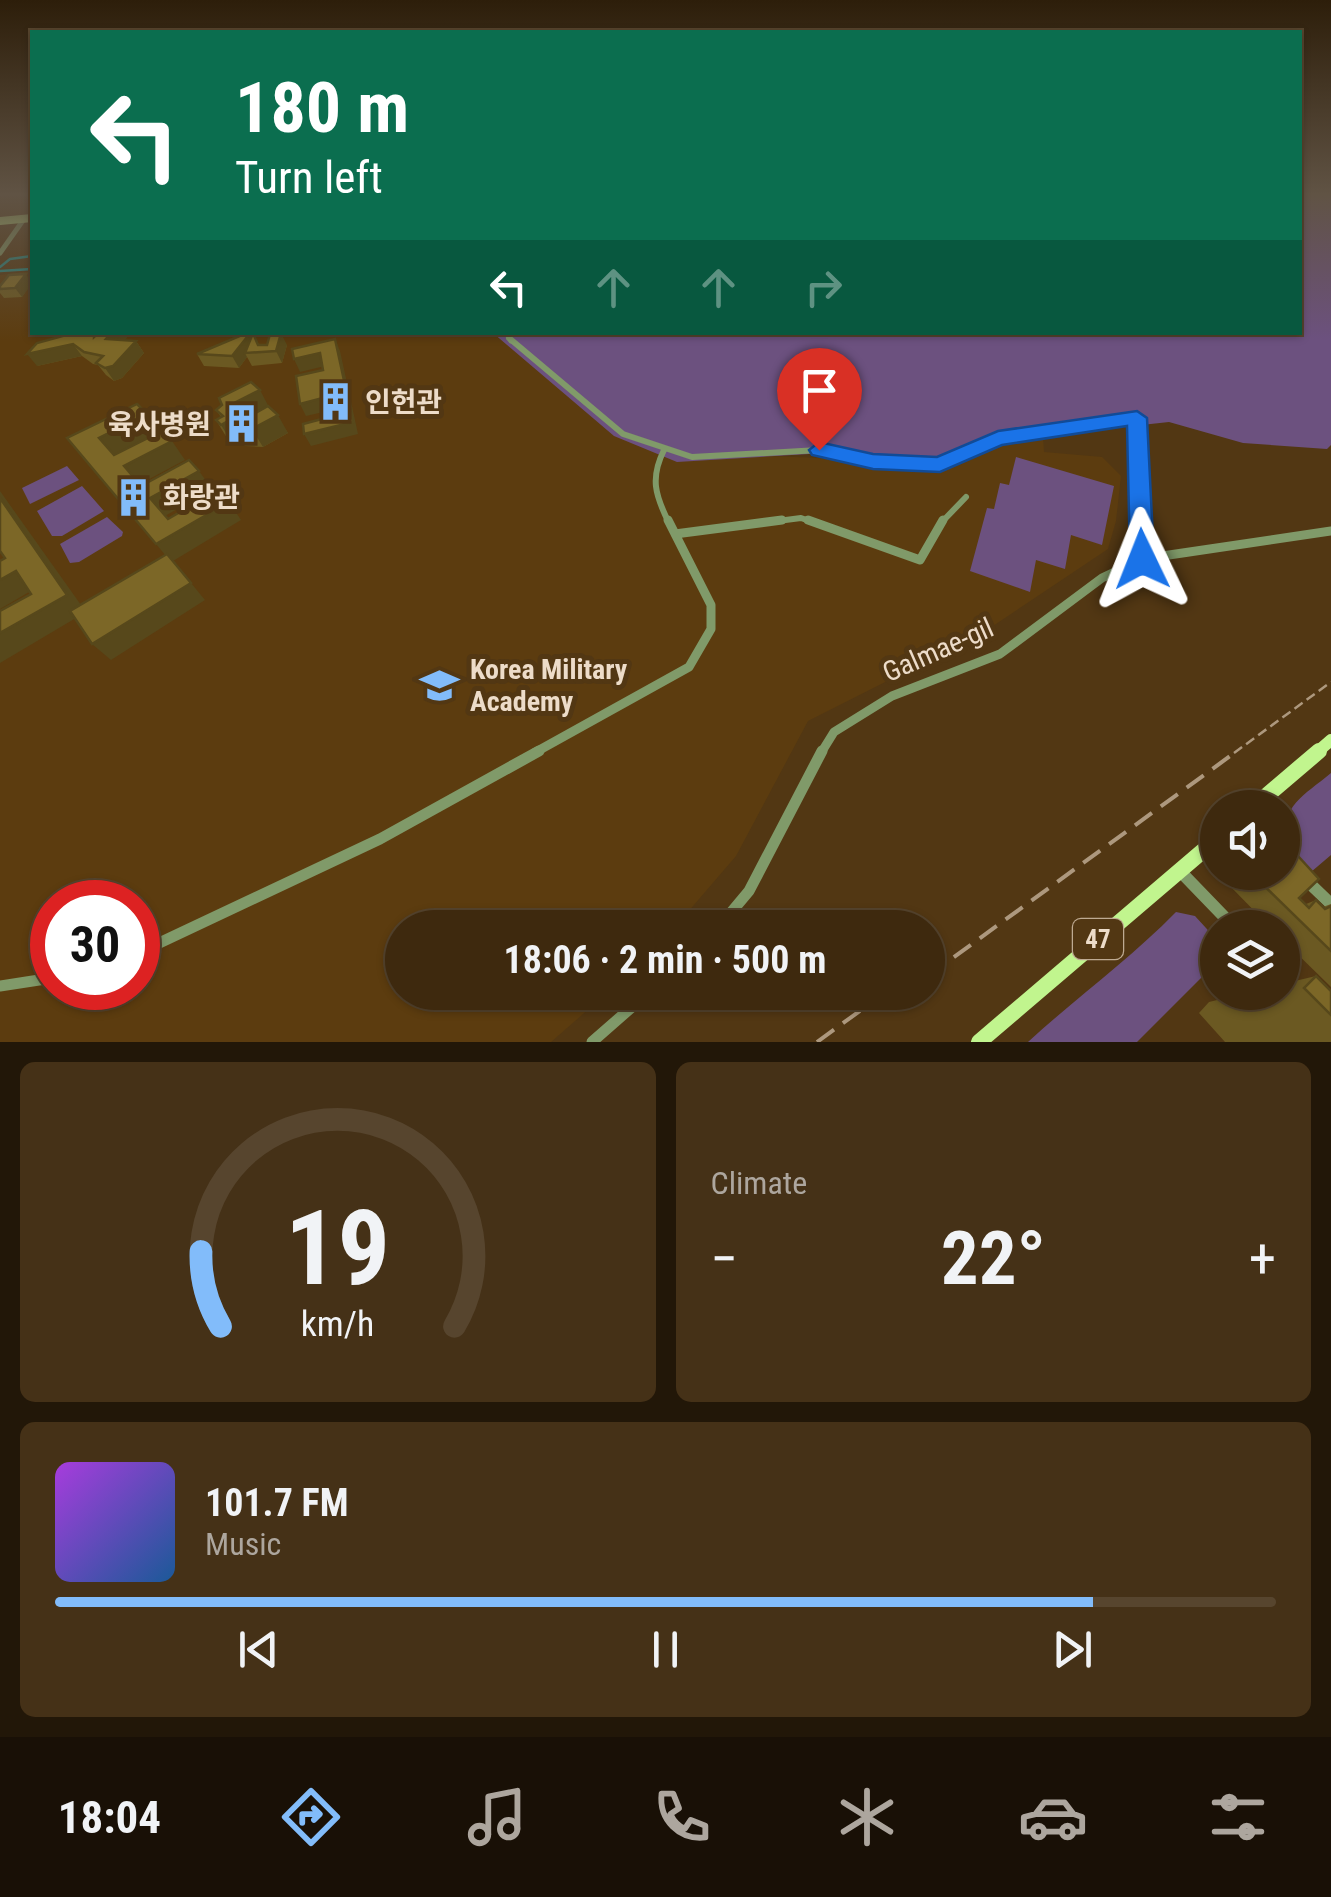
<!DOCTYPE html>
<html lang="en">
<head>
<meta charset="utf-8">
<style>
	body { margin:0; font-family:"Roboto Condensed","Noto Sans KR",sans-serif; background:#453117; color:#f1f3f6; height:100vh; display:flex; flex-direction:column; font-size:38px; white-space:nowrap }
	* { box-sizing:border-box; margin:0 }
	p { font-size:32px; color:#ada69e }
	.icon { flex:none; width:55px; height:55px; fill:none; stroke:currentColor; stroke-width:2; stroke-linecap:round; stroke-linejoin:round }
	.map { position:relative; height:1042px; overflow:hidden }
	.panel { display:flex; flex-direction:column; gap:20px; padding:20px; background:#221708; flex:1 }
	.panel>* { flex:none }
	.guide { position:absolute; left:30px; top:30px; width:1272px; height:305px; border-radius:0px; box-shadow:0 2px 8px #0004,0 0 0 2px #57452e; background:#0b6e4f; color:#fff; overflow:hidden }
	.controls { position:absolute; left:1200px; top:790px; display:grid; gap:20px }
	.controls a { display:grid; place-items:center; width:100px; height:100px; border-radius:50%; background:#3e290e; box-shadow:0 2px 8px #0004,0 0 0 2px #57452e; font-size:50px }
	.speed { position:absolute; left:30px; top:880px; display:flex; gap:20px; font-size:50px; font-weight:700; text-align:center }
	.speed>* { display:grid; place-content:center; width:130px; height:130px; border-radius:50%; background:#3e290e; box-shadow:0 2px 8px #0004,0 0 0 2px #57452e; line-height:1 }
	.speed .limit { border:15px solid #d22; background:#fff; color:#111 }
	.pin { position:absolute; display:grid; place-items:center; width:85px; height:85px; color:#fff; margin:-102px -42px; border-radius:50% 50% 50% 0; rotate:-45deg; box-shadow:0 0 10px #0007 }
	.pin .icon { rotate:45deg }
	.me { position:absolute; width:110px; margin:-55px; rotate:358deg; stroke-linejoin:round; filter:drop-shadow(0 0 8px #0008) }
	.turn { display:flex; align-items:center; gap:35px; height:210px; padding:0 40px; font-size:45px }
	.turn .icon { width:130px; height:130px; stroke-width:2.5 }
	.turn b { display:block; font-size:70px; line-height:85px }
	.lanes { display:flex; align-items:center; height:95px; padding:0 40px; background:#0003; justify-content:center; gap:50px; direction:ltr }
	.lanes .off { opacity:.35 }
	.big { font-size:75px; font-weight:700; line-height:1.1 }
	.panel .card { flex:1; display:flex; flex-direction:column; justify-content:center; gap:15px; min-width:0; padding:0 35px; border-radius:15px; background:#453117 }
	.panel .dial { align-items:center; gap:0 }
	.dial svg { height:260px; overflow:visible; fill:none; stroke:#57452e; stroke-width:7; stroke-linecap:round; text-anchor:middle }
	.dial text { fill:#f1f3f6; stroke:none }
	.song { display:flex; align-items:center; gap:30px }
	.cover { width:120px; height:120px; border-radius:15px; background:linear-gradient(135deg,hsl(280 70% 55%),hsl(210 70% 35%)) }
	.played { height:10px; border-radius:5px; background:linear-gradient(90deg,#82bcfa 85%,#57452e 85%) }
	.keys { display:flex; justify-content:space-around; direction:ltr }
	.heat { display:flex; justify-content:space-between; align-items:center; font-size:55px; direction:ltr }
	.panel .tiles { flex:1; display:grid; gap:20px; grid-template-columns:1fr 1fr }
	.card:last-child { grid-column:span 2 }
	.trip { position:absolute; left:385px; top:910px; width:560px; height:100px; border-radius:50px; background:#3e290e; box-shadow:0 2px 8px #0004,0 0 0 2px #57452e; font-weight:700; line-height:100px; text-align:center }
	.tab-bar { display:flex; height:160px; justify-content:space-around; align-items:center; background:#191006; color:#ada69e }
	.tab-bar .icon { width:70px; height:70px }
	.tab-bar .on { color:#82bcfa }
	.tab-bar b { font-size:45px; color:#f1f3f6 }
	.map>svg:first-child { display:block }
	.built { fill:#5c3c0f; fill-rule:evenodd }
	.green { fill:#6c517f }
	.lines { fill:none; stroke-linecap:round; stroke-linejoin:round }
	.stream { stroke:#248581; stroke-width:2.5 }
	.minor-far3 { stroke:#809a69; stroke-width:5 }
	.minor-far2 { stroke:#809a69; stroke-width:6 }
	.minor-far1 { stroke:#809a69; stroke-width:9 }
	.minor { stroke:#809a69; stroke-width:11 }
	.tertiary { stroke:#809a69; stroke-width:12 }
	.primary-far2 { stroke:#c1f58e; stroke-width:8 }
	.primary-far1 { stroke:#c1f58e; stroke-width:12 }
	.primary { stroke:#c1f58e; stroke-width:16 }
	.rail-far1 { stroke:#ad987e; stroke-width:2.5; stroke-dasharray:10 5; stroke-linecap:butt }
	.rail { stroke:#ad987e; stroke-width:4; stroke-dasharray:21 11; stroke-linecap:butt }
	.wall { fill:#6b5922 }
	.shaded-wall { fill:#57481b }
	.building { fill:#7c6727; stroke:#57481b; stroke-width:2.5 }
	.route { fill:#1a73e8; stroke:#114b97; stroke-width:2.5 }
	.labels { text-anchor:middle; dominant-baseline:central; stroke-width:10; stroke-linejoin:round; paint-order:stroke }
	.shield { fill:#523713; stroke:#beaa92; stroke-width:2.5 }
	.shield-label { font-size:25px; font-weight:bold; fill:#eddcc9 }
	.poi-label { font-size:28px; font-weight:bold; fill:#eddcc9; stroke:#523713; text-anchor:start }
	.street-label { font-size:28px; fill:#eddcc9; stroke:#523713 }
</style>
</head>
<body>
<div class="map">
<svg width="1331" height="1042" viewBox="0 0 1331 1042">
	<rect width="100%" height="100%" fill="#523713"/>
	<path class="built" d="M 32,271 L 32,332 L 493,333 L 767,456 L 936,462 L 978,443 L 1043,437 L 1044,452 L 1102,457 L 1121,476 L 1116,521 L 1108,549 L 984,632 L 808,721 L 736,856 L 675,927 L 402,928 L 402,992 L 607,993 L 551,1042 L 0,1042 L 0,275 ZM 52,902 L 138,902 L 138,988 L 52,988 Z"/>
	<path class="green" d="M 1300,195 L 1331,195 L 1331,445 L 1327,449 L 1243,443 L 1169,422 L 978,443 L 936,462 L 809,454 L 677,462 L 614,436 L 493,333 L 1300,332 Z
		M 1016,457 L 1114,486 L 1102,545 L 1071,535 L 1065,569 L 1036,560 L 1030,592 L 970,571 L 987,508 L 994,509 L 1000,483 L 1009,485 Z
		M 67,466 L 79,480 L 30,504 L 22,488 Z
		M 82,486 L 104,511 L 62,536 L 52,536 L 37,511 Z
		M 107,517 L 123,532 L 122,536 L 79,562 L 70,563 L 60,544 Z
		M 1331,773 L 1331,855 L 1311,872 L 1283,845 C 1282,805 1302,797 1331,773 Z
		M 1176,912 L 1195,916 L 1217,940 L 1217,962 L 1137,1042 L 1028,1042 C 1077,997 1130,959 1176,912 Z"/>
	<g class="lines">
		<path class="stream" d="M 0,267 L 10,259 L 32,256
			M 0,271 L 32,269"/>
		<path class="minor-far3" d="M 0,253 L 24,219
			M 506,332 L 511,341"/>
		<path class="minor-far2" d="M 509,338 L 623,434 L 692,457 L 819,450 L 873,461 L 940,465 L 998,438 L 1137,418 L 1141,523
			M 664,450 C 650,478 655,495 669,523
			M 762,523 L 801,518 L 815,523
			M 941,523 L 966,497"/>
		<path class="minor-far1" d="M 808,520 L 920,560 L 943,520
			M 1141,520 L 1142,559
			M 675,534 L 782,520
			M 534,753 L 689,667 L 711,629 L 711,605 L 668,520
			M 821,753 L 834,732 L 892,696 L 1000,654 L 1102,578 L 1142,559 L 1331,531"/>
		<path class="minor" d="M 718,928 L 749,891 L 822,751
			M 138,953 L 380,839 L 539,751
			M 0,986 L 52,978
			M 592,1042 L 649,992"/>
		<path class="tertiary" d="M 1179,870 L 1235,928
			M 1304,878 L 1331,904"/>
		<path class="primary-far2" d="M 0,221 L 32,218"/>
		<path class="primary-far1" d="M 1316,753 L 1331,740"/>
		<path class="primary" d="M 1252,808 L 1319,751
			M 979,1042 L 1218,838"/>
		<path class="rail-far1" d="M 1234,753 L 1331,682"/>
		<path class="rail" d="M 928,976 L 1237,751
			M 817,1042 L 886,992"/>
	</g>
	<path class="wall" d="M 32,282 L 22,297 L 4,298 L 0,293 L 0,286 Z
		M 99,332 L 129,332 L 130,334 L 124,340 L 136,341 L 144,353 L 122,378 L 114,381 L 106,375 L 98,365 L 93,364 L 82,356 L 37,366 Z
		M 253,332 L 259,345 L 287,345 L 282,363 L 252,366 L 247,357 L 239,368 L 204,366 L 197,354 Z
		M 270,407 L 288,433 L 263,447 L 245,446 L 239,440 L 233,444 L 227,438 L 216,420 L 221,417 L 216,410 Z
		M 1287,844 L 1299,898 L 1306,904 L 1316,900 L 1323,907 L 1331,904 L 1331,987 L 1282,939 L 1282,928 L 1271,928 L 1229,885 L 1243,872 L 1282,872 L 1282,846 Z
		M 1316,976 L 1331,991 L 1331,1042 L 1225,1042 L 1199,1013 L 1209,1002 L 1249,992 L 1282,992 L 1282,984 Z"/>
	<path class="shaded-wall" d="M 26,274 L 32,284 L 22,297 L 15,288 Z
		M 112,332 L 129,332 L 130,334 L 115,352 L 106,339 Z
		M 251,332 L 253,332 L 262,352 L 245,353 L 247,357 L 239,368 L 232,356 Z
		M 281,333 L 287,345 L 282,363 L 276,351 Z
		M 335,339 L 340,351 L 358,434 L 311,446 L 304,434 L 353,422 Z
		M 136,341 L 144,353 L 122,378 L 114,381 L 105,368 Z
		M 73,344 L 82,356 L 37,366 L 27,354 Z
		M 320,353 L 325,366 L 300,372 L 294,359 Z
		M 260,390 L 270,409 L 247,421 L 236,402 Z
		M 330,396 L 336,409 L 306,416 L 300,404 Z
		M 147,414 L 160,433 L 114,456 L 99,438 Z
		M 278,415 L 288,433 L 263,447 L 252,429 Z
		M 228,421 L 239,440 L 233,444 L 221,425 Z
		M 172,441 L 185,460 L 138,485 L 124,466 Z
		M 199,471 L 212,489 L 165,516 L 150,498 Z
		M 0,491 L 86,612 L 0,663 L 0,633 L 67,595 L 0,498 Z
		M 229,502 L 241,520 L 173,561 L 205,600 L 111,660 L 92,644 L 171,562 L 156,544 Z
		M 16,571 L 36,588 L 0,609 L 0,580 Z"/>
	<path class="building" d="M 26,274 L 15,288 L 0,289 L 0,286 L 9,275 Z
		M 77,332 L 94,332 L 94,337 L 99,332 L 112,332 L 106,339 L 136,341 L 113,366 L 105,368 L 96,363 L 103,356 L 84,352 L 73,344 L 27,354 L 37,343 Z
		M 249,332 L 251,332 L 232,356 L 197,354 Z
		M 253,333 L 258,345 L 267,345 L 270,334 L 281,333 L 276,351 L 245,353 Z
		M 335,339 L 353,422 L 304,434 L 303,424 L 333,416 L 330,396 L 300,404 L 296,376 L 323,370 L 320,353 L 294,359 L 292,349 Z
		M 251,382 L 260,390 L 236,402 L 250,416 L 268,406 L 278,415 L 252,429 L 234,427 L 228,421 L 221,425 L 216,420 L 223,416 L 216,410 L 222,405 L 219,398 Z
		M 137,404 L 147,414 L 99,438 L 114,455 L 162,431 L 172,441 L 124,466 L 141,486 L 189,460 L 199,471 L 150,498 L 168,519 L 218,490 L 229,502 L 156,544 L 67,438 Z
		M 0,498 L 67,595 L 0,633 L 0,611 L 31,594 L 16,571 L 0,580 L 0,561 L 5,558 L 0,551 Z
		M 167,554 L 191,583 L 92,644 L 70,611 Z
		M 1287,844 L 1319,879 L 1299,898 L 1309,908 L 1316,900 L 1325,909 L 1331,906 L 1331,951 L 1252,874 L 1254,872 L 1282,872 L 1282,848 Z
		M 1316,976 L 1331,991 L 1331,1015 L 1304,988 Z"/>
	<linearGradient id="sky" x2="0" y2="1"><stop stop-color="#2d1e0a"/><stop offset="0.57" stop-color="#605344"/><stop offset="1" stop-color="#605344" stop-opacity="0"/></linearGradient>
	<rect width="1331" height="341" fill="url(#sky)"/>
	<path class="route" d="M 1137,411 L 1147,418 L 1154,559 L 1142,568 L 1130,559 L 1127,426 L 1002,445 L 940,472 L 873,469 L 812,455 L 809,450 L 819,442 L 873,454 L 937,457 L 998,431 Z"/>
	<defs>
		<symbol id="building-bare" viewBox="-9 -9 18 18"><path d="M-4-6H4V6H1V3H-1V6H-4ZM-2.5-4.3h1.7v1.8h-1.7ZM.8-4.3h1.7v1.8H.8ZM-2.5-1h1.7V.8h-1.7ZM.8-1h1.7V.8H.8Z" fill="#82bcfa" stroke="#523713" stroke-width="2.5" paint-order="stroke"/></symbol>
		<symbol id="university-bare" viewBox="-9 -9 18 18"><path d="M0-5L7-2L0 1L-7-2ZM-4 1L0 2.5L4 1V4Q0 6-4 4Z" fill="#82bcfa" stroke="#523713" stroke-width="2.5" paint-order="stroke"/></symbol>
	</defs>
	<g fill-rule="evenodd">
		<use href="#building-bare" x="308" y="374" width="55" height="55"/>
		<use href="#building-bare" x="214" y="396" width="55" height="55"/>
		<use href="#building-bare" x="106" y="470" width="55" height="55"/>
		<use href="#university-bare" x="412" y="658" width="55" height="55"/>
	</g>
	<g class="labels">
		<rect class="shield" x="1073" y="919" width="50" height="40" rx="8"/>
		<g class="shield-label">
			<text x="1098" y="939">47</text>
		</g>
		<g class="poi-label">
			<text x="365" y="402">인헌관</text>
			<text x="211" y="424" text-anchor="end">육사병원</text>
			<text x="163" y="497">화랑관</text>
			<text x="470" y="669">Korea Military<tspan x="470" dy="32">Academy</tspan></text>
		</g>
		<g class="street-label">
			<text transform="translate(938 650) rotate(-24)">Galmae-gil</text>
		</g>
	</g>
</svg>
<div class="controls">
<a><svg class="icon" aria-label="sound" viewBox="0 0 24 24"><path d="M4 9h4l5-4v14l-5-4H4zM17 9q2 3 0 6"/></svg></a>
<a><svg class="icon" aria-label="layers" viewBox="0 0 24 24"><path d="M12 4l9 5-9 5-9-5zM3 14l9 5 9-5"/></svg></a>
</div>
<div class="speed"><div class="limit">30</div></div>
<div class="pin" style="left:819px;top:450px;background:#d93025"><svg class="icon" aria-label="arrive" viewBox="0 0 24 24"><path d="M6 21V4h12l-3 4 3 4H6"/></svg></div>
<svg class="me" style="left:1142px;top:559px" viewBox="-20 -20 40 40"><path d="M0-17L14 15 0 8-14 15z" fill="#1a73e8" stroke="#fff" stroke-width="4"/></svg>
<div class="trip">18:06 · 2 min · 500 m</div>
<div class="guide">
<div class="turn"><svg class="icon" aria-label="left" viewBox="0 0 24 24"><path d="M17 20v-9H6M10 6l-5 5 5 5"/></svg><div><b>180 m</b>Turn left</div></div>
<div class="lanes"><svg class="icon" aria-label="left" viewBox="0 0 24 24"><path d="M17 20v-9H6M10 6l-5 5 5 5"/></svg><svg class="icon off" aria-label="ahead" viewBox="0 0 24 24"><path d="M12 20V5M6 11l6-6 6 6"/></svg><svg class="icon off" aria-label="ahead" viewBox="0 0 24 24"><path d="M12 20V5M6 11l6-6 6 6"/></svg><svg class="icon off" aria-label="right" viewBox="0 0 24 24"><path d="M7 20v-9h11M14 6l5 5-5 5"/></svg></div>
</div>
</div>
<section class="panel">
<div class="tiles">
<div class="card dial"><svg viewBox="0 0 100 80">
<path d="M14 69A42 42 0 1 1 86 69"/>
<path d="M14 69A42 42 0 0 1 8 46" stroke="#82bcfa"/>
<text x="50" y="56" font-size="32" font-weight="700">19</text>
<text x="50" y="72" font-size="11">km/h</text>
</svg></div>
<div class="card"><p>Climate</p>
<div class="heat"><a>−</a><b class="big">22°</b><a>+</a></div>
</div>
<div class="card">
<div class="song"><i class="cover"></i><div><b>101.7 FM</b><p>Music</p></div></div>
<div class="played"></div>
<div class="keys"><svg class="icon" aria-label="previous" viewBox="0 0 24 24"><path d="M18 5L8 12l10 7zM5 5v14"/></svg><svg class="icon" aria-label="pause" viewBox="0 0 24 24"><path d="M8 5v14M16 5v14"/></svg><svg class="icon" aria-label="next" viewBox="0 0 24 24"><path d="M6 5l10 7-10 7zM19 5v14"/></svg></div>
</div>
</div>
</section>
<nav class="tab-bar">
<b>18:04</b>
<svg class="icon on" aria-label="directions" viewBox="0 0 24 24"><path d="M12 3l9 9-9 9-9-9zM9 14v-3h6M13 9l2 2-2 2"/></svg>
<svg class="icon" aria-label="music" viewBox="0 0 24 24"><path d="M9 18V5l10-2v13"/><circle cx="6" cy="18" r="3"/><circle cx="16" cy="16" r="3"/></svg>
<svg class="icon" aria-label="phone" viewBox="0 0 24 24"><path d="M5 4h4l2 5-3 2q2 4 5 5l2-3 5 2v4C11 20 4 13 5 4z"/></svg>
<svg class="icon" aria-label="climate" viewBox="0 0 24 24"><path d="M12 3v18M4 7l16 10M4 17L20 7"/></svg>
<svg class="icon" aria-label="car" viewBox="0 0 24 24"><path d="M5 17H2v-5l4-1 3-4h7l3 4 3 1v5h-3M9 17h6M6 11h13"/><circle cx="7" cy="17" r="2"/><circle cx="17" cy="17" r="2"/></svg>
<svg class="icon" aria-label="filters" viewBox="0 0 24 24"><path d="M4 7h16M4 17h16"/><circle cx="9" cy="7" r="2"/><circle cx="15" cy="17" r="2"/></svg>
</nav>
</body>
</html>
